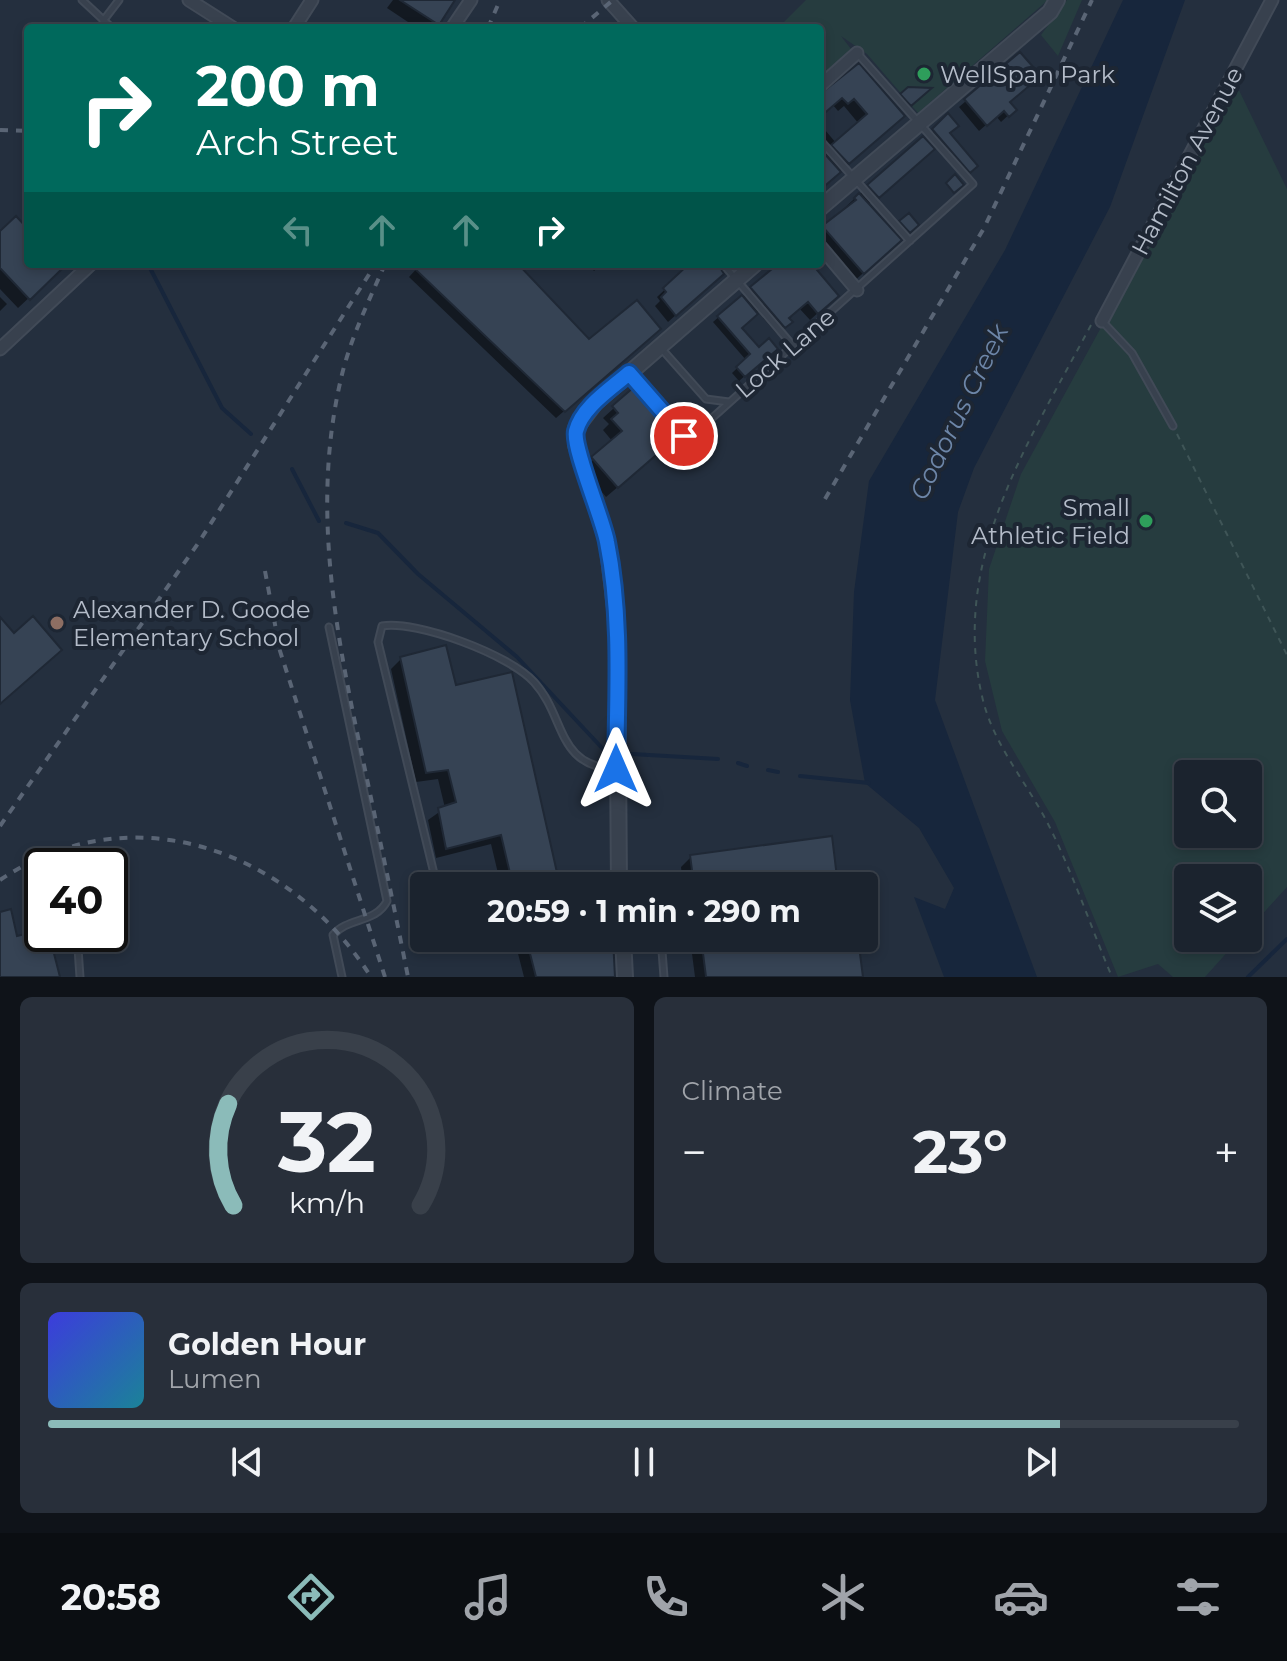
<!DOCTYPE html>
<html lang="en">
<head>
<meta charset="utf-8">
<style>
	body { margin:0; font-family:Montserrat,sans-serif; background:#282f3a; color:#f1f3f6; height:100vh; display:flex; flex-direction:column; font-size:30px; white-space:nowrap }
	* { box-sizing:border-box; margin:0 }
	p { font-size:26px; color:#a0a4aa }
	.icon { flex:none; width:44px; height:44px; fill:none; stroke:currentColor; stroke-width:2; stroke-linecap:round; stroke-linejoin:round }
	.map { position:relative; height:977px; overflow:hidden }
	.panel { display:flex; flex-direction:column; gap:20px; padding:20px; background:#0f1319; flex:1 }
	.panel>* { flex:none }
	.banner { position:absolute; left:24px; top:24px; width:800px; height:244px; border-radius:8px; box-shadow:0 4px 12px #0003,0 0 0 2px #39404a; background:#00695c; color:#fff; overflow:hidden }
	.controls { position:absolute; left:1174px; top:760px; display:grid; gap:16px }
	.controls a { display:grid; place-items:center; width:88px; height:88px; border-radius:8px; background:#1b232e; box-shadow:0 4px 12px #0003,0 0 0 2px #39404a; font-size:40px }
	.speed { position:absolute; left:24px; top:848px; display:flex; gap:16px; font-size:40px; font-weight:700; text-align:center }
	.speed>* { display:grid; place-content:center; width:104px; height:104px; border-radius:50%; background:#1b232e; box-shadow:0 4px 12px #0003,0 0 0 2px #39404a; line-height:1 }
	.speed .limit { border:4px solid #111; border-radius:12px; background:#fff; color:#111 }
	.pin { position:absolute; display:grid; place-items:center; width:68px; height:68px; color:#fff; margin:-34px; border:4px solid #fff; border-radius:50%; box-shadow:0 2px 8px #0007 }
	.me { position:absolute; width:88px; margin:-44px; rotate:0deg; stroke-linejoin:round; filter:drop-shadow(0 0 6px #0008) }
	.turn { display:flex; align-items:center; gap:28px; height:168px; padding:0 40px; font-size:36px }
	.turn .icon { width:104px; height:104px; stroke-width:2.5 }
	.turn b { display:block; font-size:56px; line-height:68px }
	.lanes { display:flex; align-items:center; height:76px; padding:0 40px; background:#0003; justify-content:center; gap:40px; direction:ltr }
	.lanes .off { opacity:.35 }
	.big { font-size:60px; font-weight:700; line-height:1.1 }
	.panel .card { flex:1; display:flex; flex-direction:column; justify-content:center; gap:12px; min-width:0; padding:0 28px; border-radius:12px; background:#282f3a }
	.panel .dial { align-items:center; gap:0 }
	.dial svg { height:208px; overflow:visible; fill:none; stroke:#39404a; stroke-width:7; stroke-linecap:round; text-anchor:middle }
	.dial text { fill:#f1f3f6; stroke:none }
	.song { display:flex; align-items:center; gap:24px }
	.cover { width:96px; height:96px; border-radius:12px; background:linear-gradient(135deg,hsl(240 70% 55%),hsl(190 70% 35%)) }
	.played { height:8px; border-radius:4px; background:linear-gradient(90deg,#8bbbb9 85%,#39404a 85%) }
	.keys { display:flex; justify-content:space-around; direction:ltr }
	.heat { display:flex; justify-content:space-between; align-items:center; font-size:44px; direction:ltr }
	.panel .tiles { flex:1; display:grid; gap:20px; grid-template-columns:1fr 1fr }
	.card:last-child { grid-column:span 2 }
	.trip { position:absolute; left:410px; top:872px; width:468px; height:80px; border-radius:8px; background:#1b232e; box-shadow:0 4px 12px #0003,0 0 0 2px #39404a; font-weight:700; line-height:80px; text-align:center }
	.dock { display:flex; height:128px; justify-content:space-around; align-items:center; background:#0b0e12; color:#a0a4aa }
	.dock .icon { width:56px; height:56px }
	.dock .on { color:#8bbbb9 }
	.dock b { font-size:36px; color:#f1f3f6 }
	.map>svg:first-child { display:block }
	.green { fill:#263c3f; fill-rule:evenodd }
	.water { fill:#17263c }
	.shadow { fill:#0007 }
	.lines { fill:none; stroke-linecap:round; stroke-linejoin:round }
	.stream { stroke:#17263c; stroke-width:4 }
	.building { fill:#364354; stroke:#1f2835; stroke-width:2 }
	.service-casing { stroke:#414a57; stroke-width:9 }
	.minor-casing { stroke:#414a57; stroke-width:15 }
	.tertiary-casing { stroke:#414a57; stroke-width:18 }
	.path { stroke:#3f5557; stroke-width:2; stroke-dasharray:6 6; stroke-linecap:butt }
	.service { stroke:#38414e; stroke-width:5 }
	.minor { stroke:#38414e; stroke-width:11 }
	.tertiary { stroke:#38414e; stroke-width:14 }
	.rail { stroke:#5a6575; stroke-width:4; stroke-dasharray:8 8; stroke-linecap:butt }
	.route-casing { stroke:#114b97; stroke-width:20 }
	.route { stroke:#1a73e8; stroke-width:14 }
	.leisure-dot { fill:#2e9e5b; stroke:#1d2633; stroke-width:3 }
	.education-dot { fill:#8d6e63; stroke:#1d2633; stroke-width:3 }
	.labels { text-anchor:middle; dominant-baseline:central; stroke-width:8; stroke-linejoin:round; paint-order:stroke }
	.poi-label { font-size:24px; fill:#b4bcc9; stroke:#1d2633; text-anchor:start }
	.street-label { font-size:24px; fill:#b4bcc9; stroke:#1d2633 }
	.water-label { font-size:26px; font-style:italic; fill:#6d86a8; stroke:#1d2633 }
</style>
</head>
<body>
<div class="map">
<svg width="1287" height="977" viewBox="0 0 1287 977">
	<rect width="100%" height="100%" fill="#242f3e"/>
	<path class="green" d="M 806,0 L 1048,0 L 918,113 L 867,54 L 841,36 L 851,49 L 820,77 L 820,28 L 778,28 Z
		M 1067,0 L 1082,0 L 1058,56 L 1041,35 Z
		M 1235,82 L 1287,189 L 1287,887 L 1248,930 L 1248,878 L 1188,878 L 1188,938 L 1240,938 L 1205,977 L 1173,977 L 1158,964 L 1118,977 L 1055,822 L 1002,731 L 985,661 L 989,569 L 1021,474 ZM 1188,774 L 1248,774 L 1248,834 L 1188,834 Z"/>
	<path class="water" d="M 1123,0 L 1185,0 L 1110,207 L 974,468 L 958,512 L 935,700 L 1037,977 L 944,977 L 914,897 L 945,909 L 954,888 L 919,828 L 865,783 L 850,700 L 854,592 L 869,481 L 1005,250 Z"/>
	<path class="shadow" d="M 393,0 L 453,0 L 433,28 L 417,28 L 387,8 Z
		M 858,66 L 894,125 L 820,189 L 820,124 L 836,143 L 859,124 L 844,106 L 838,111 L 833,105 L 820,116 L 820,95 Z
		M 909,89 L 927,90 L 906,109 L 897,99 Z
		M 966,101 L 1008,102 L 1014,110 L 1001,122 L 996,116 L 979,131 L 959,107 Z
		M 948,116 L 948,134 L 975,166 L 965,176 L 929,135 Z
		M 925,156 L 868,205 L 889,250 L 852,283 L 820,246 L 820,231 L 868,186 Z
		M 28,232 L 28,264 L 62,267 L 18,308 L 0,289 L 0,233 Z
		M 421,264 L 518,264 L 589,342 L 651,336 L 556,418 L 409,277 Z
		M 588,264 L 602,264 L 594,271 Z
		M 692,264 L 733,264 L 668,322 L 655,306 L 660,301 L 657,297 Z
		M 780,264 L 809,264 L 829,303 L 810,320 L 799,308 L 777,334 L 758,312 L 740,328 L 759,349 L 770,354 L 739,381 L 732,373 L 746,360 L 713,322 Z
		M 0,297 L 7,304 L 0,311 Z
		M 634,390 L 665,447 L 606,497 L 583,469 L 613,442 L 603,430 L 609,424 L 603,418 Z
		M 401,659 L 455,688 L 558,886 L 501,886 L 491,844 L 436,858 L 428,820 L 445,808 L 438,779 L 416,782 L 391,669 Z
		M 691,857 L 836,886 L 683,886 L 681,867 Z
		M 514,938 L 613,938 L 615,977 L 524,977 Z
		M 690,938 L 856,938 L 861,977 L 695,977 Z"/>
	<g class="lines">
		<path class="stream" d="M 148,264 L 222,408 L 251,434
			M 292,469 L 319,521
			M 346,523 L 378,533 L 418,574 L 517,657 L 603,749
			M 632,754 L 718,759
			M 738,763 L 747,766
			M 768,770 L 778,772
			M 800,776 L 869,783
			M 1248,977 L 1287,939"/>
	</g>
	<path class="building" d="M 400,0 L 455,0 L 439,25 Z
		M 1020,52 L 1041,76 L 1010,102 L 1017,110 L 1009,117 L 1004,111 L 987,126 L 964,99 Z
		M 859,63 L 905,116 L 849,164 L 831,145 L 867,114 L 854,99 L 848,104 L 842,98 L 820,117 L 820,94 Z
		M 908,87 L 932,88 L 911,106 L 900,94 Z
		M 948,113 L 959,126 L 950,133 L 978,166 L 970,173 L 932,129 Z
		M 923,136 L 935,149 L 879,198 L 867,185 Z
		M 823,152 L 841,172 L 820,190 L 820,154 Z
		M 955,174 L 964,185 L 954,193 L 946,183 Z
		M 859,193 L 902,240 L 864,274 L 822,226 L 856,200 L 854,198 Z
		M 909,213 L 919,225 L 910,233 L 899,221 Z
		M 16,216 L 28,229 L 28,264 L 67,264 L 30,300 L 0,268 L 0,231 Z
		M 419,264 L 518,264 L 589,339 L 637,300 L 661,329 L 565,412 L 415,269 Z
		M 689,264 L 718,264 L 724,274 L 676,316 L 661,297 L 666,292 L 663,288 Z
		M 778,264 L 812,264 L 839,296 L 818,314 L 808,302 L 789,318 L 793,322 L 785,328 L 750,287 Z
		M 742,295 L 758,314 L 742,328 L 759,347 L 769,338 L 778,349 L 745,377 L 736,367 L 750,354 L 717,316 Z
		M 634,387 L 677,437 L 618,488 L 591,457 L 622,431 L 611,419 L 618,413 L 612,406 Z
		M 33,616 L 62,650 L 0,704 L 0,617 L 14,633 Z
		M 446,645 L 456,685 L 512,672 L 560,886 L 513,886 L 501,835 L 446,849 L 438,808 L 456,802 L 448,770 L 426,773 L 400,657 Z
		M 832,836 L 838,886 L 694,886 L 690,855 Z
		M 11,909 L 17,936 L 42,930 L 42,934 L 49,934 L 60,977 L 0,977 L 0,912 Z
		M 526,938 L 613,938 L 615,977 L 536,977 Z
		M 701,938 L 858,938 L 863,977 L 706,977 Z"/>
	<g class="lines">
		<defs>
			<path id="service" d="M 82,0 L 112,28
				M 103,21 L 119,0
				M 820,140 L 910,241
				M 723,264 L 793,346
				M 1102,321 L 1132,353 L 1173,426
				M 660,347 L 706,399 L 729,402
				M 630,374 L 684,436 L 692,436 L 973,184 L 858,54
				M 329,627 L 387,901 C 376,923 348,917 333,935 L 342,977
				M 619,875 L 655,876 L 656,886
				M 437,886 L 378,642 L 382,626 C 417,620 510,655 534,682 C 566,717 556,766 615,769
				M 77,934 L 80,977
				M 661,938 L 664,977"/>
			<path id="minor" d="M 189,0 L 233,28
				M 608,0 L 633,28
				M 294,28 L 312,0
				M 452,28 L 471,0
				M 820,86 L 857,53
				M 820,246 L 857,290
				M 1102,321 L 1272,0
				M 0,349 L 91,264"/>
			<path id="tertiary" d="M 820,208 L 1050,12 L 1057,0
				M 619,886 L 617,625 L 607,541 L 576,445 L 576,428 L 595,403 L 755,264
				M 623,938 L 625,977"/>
		</defs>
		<use href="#service" class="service-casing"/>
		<use href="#minor" class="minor-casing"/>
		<use href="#tertiary" class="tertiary-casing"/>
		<path class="path" d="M 1091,325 C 1030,440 950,559 982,696 C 992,742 1024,779 1046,820 C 1072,870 1090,925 1112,977
			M 1177,434 L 1287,655"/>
		<use href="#service" class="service"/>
		<use href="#minor" class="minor"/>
		<use href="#tertiary" class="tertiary"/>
		<path class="rail" d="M 488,28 L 500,0
			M 580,28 L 613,0
			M 0,130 L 28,131
			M 385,264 C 368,303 349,341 340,383 C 312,507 335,629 361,751 C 377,826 393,901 408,977
			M 825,499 L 984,228 L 1092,0
			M 265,571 L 280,651 L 385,977
			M 0,826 L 199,542 L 375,265
			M 0,880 C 131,792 290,849 371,977"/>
	</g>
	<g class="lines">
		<defs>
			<path id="route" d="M 616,769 C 617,694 622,617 607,542 C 603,519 572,447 576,431 C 582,407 611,389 629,373 L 684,436"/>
		</defs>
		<use href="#route" class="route-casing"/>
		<use href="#route" class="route"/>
	</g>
	<g class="leisure-dot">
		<circle cx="924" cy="74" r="8"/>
		<circle cx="1146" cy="521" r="8"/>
	</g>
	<circle class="education-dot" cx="57" cy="623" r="8"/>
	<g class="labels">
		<g class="poi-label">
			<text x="940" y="74">WellSpan Park</text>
			<text x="1130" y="507" text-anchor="end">Small<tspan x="1130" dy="28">Athletic Field</tspan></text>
			<text x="73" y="609">Alexander D. Goode<tspan x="73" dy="28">Elementary School</tspan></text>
		</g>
		<g class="street-label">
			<text transform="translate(1187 161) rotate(-62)">Hamilton Avenue</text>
			<text transform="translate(785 353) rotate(-41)">Lock Lane</text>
		</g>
		<g class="water-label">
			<text transform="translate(959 412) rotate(-64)">Codorus Creek</text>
		</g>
	</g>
</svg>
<div class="controls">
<a><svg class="icon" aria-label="search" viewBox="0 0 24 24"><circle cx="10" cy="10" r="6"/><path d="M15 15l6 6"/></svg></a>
<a><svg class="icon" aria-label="layers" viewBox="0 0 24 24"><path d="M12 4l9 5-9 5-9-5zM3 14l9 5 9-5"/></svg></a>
</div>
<div class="speed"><div class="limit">40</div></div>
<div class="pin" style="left:684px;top:436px;background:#d93025"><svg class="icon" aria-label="arrive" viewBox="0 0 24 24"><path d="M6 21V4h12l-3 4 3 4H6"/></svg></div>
<svg class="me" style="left:616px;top:769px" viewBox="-20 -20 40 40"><path d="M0-17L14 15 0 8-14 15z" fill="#1a73e8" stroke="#fff" stroke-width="4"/></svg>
<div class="trip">20:59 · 1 min · 290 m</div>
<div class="banner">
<div class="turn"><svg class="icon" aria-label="right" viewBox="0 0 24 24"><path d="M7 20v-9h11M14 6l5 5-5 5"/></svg><div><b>200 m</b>Arch Street</div></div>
<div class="lanes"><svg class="icon off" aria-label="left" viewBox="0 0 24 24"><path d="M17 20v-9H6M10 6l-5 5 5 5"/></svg><svg class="icon off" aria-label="ahead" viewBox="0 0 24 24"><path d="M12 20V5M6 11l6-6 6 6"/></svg><svg class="icon off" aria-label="ahead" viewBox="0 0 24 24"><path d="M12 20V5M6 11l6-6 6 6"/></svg><svg class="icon" aria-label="right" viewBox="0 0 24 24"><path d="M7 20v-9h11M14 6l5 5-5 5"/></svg></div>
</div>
</div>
<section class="panel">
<div class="tiles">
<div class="card dial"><svg viewBox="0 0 100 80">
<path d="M14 69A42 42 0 1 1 86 69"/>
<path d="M14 69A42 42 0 0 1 12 30" stroke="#8bbbb9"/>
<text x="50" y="56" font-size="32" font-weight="700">32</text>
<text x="50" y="72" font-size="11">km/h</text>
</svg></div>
<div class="card"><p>Climate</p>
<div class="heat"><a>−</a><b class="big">23°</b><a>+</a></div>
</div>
<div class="card">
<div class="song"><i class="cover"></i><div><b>Golden Hour</b><p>Lumen</p></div></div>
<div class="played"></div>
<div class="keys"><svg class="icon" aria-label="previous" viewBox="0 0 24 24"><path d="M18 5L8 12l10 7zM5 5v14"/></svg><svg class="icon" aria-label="pause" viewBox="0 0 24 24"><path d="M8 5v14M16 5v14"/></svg><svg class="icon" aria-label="next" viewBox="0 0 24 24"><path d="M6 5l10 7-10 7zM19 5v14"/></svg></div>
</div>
</div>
</section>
<nav class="dock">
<b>20:58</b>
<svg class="icon on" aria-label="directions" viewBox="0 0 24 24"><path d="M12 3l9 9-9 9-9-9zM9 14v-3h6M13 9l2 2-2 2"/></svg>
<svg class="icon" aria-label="music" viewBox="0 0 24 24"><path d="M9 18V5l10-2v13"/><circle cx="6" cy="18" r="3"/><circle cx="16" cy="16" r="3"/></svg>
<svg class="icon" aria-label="phone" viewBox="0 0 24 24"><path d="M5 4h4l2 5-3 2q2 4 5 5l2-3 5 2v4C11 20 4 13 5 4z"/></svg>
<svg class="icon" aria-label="climate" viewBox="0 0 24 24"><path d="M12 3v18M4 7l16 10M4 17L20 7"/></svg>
<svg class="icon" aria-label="car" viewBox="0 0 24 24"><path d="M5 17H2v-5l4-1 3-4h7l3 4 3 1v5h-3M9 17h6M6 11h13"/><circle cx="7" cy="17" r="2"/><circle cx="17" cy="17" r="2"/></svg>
<svg class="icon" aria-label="filters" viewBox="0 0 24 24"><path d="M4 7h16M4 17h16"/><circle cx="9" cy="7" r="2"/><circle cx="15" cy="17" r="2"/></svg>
</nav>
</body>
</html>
